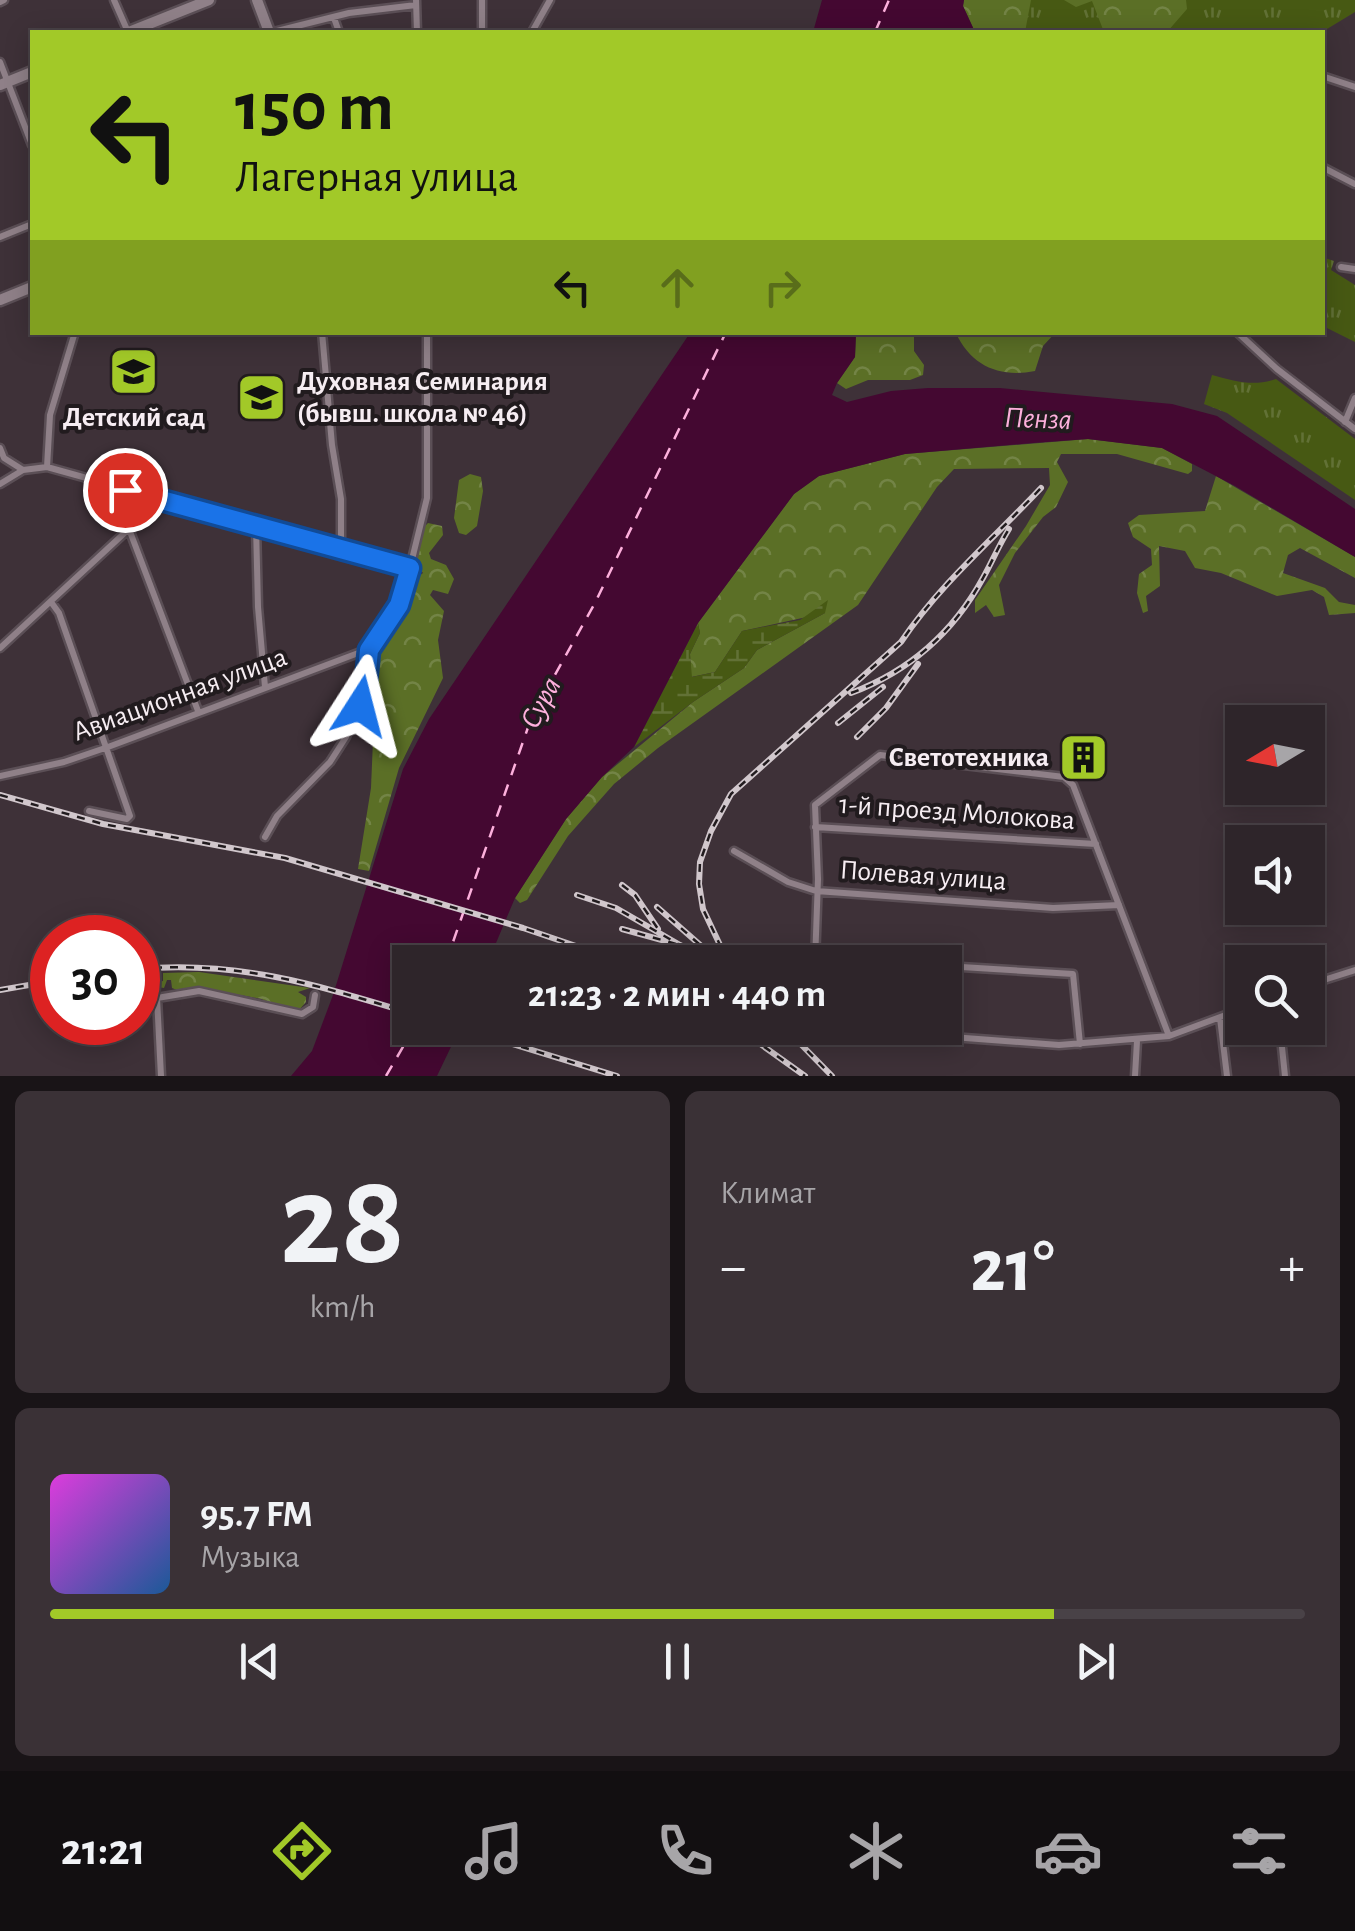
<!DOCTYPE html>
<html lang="ru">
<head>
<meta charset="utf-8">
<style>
	body { margin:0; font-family:"Alegreya Sans",sans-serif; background:#3a3136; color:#f1f3f6; height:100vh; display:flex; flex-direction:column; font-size:38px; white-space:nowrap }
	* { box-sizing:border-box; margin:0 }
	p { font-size:32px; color:#a7a5a8 }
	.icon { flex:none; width:55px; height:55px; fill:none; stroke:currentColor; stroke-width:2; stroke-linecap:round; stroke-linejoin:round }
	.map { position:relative; height:1076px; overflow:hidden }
	.details { display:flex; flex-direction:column; gap:15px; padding:15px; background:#191417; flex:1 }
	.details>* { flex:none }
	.banner { position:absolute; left:30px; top:30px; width:1295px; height:305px; border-radius:0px; box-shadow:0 5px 25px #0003,0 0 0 2px #494247; background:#a2c928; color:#111; overflow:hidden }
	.needle { width:65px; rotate:260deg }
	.tools { position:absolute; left:1225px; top:705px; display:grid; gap:20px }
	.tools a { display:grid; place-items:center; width:100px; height:100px; border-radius:0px; background:#2e252a; box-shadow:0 5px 25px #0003,0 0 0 2px #494247; font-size:50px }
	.speed { position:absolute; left:30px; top:915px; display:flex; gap:20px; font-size:50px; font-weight:700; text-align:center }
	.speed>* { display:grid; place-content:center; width:130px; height:130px; border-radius:50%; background:#2e252a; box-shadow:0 5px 25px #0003,0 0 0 2px #494247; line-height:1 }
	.speed .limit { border:15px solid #d22; background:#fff; color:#111 }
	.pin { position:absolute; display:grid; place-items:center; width:85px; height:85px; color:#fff; margin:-42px; border:5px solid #fff; border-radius:50%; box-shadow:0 2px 10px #0007 }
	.me { position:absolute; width:110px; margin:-55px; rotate:9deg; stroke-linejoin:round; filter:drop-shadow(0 0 8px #0008) }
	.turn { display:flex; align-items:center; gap:35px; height:210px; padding:0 40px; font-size:45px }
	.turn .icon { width:130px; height:130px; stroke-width:2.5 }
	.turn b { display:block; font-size:70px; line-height:85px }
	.lanes { display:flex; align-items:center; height:95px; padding:0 40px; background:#0003; justify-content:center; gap:50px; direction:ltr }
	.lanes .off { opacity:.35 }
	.big { font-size:75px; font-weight:600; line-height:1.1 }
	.details .card { flex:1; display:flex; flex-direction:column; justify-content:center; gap:15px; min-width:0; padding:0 35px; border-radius:15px; background:#3a3136 }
	.details .dial { align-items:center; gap:0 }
	.dial b { font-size:130px; line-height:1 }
	.song { display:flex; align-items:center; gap:30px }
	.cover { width:120px; height:120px; border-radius:15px; background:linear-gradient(135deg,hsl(300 70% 55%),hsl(210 70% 35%)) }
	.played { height:10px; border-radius:5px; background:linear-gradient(90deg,#a2c928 80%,#494247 80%) }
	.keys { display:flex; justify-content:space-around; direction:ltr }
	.heat { display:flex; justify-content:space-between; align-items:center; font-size:55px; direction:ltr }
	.details .tiles { flex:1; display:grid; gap:15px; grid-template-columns:1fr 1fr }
	.card:last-child { grid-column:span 2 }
	.trip { position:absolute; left:392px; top:945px; width:570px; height:100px; border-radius:0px; background:#2e252a; box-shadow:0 5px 25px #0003,0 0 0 2px #494247; font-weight:600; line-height:100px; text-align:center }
	.tabs { display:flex; height:160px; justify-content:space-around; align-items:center; background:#120f11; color:#a7a5a8 }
	.tabs .icon { width:70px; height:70px }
	.tabs .selected { color:#a2c928 }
	.tabs b { font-size:45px; color:#f1f3f6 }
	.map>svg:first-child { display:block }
	.grass { fill:url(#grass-tufts) }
	.forest { fill:url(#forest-crowns) }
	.wetland { fill:url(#wetland-marsh) }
	.water { fill:#440831 }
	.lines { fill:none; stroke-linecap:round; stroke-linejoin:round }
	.ferry { stroke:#fdb0dc; stroke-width:2.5; stroke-dasharray:12 10; stroke-linecap:butt }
	.street-casing { stroke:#5b4f56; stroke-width:11 }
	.secondary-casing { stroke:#5b4f56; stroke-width:15 }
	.street { stroke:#8f8088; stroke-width:6 }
	.secondary { stroke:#8f8088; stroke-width:10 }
	.rail-casing { stroke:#d1c7cc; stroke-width:6 }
	.rail { stroke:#211b1e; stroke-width:2.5; stroke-dasharray:8; stroke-linecap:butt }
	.route-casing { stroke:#114b97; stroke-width:25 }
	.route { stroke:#1a73e8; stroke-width:18 }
	.labels { text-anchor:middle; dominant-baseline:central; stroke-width:8; stroke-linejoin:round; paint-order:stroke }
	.poi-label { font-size:28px; font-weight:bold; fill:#f6edf2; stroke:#211b1e; text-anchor:start }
	.street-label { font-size:28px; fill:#f6edf2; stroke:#211b1e }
	.water-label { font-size:30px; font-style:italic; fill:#fdb0dc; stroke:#211b1e }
</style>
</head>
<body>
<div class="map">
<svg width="1355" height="1076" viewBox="0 0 1355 1076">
	<defs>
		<pattern id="grass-tufts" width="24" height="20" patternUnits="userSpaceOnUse" patternTransform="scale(2.5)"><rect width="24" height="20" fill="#475913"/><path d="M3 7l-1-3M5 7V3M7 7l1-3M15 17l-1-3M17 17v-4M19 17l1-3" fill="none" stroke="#627136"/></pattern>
		<pattern id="forest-crowns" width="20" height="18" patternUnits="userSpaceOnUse" patternTransform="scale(2.5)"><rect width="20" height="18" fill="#5b6f26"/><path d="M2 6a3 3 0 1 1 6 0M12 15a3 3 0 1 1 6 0" fill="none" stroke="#738446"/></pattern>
		<pattern id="wetland-marsh" width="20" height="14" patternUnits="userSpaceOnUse" patternTransform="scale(2.5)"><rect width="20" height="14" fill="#475913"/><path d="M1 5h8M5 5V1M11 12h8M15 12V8" fill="none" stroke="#627136"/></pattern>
	</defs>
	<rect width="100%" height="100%" fill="#3e3138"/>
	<path class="grass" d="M 1018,0 L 1355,0 L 1355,12 L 1322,32 L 1010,32 Z
		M 1322,257 L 1334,261 L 1331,270 L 1355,285 L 1355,342 L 1323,326 Z
		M 1212,375 C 1235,381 1253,387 1276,379 L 1355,439 L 1355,500 L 1227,413 L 1204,404 Z"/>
	<path class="forest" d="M 964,0 L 1031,0 L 1025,32 L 975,32 L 963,6 Z
		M 1064,0 L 1186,0 L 1187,9 L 1167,32 L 1104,32 L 1092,1 L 1076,7 Z
		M 856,333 L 914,333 L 914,351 L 924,365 L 923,375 L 910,380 L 868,380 L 846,389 L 837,383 L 855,357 Z
		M 956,333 L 956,332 L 1055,333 L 1043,346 L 1035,371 C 1000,378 971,366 956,333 Z
		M 1088,439 L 1162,448 L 1192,464 L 1192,471 L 1188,474 L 1117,454 L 1061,454 L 1057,462 L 1068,482 L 1056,507 L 1043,517 L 1015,553 L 999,585 L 1005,615 L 994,617 L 986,605 L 975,613 L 975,600 L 1026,526 L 1050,485 L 1049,468 L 954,469 L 937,487 L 858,605 L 658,748 L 614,784 L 568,836 L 527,900 L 520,903 L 515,898 L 566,819 L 602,777 L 693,702 L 744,668 L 757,650 L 825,613 L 742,631 L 715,672 L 691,677 L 690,654 L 700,633 L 698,623 L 794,494 L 819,476 L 905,454 Z
		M 470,474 L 481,477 L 483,491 L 477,526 L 466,535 L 459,533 L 454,518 L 459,480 Z
		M 1216,476 L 1355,557 L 1355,578 L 1300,548 L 1288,555 L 1283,573 L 1325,588 L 1339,602 L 1355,605 L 1355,613 L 1329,615 L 1324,597 L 1312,590 L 1277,596 L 1221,573 L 1195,568 L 1185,551 L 1159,546 L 1160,586 L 1146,596 L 1148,611 L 1143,613 L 1137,593 L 1139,574 L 1152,565 L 1151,549 L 1133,537 L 1128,523 L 1139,515 L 1205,511 Z
		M 428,523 L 442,526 L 443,535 L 429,553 L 431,559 L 446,565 L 454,579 L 448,594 L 433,590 L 430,595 L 444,611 L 438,640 L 443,678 L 399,768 L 369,871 L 358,869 L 371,788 L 377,647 L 403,609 L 414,580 L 423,573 L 415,562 C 416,549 421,542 422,529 Z
		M 199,972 L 310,988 L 298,992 L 306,997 L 306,1002 L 299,1010 L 268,1006 L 262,999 C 234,994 206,989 177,990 L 172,988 L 171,980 L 167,980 L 164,988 L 153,986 L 153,983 L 163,981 L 163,973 Z"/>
	<path class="wetland" d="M 828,600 L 825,613 L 757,650 L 744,668 L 693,702 L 634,747 L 698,623 L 700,633 L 690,654 L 692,677 L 715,672 L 742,631 L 800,620 Z"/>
	<path class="water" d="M 822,0 L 964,0 L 963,6 L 975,32 L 813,32 Z
		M 690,333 L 856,333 L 855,357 L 837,383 L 832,395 L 847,402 L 891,391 L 928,388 L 1000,388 L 1172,404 L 1217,416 L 1355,509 L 1355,557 L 1235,486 L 1162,448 L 1088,439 L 1033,443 L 905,454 L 819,476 L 794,494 L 698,623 L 634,747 L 602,777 L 566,819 L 515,898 L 488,962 L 410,962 L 410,1028 L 460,1028 L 437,1076 L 291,1076 L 312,1051 L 333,995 L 403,769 L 429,719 Z"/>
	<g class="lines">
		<path class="ferry" d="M 875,32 L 889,0
			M 446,962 L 532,716 L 595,603 L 726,332
			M 386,1076 L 414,1028"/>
		<defs>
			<path id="street" d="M 114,0 L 128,32
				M 416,0 L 417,32
				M 482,0 L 482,32
				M 0,2 L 4,0
				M 334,18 L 339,32
				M 273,32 L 349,13 L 416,5
				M 532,32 L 550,0
				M 0,62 L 32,145
				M 1322,76 L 1355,87
				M 1322,167 L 1355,184
				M 0,237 L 32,224
				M 1341,267 L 1355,269
				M 322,332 L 332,445 L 341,499 L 341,547
				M 1237,332 L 1277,369 L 1355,429
				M 1345,422 L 1355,398
				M 0,448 L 4,458 L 23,470
				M 47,467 L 50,415 L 75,332
				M 0,484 L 23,470 L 47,467 L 410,568
				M 256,526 L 258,607 L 265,687
				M 129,529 L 198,711
				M 51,602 L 59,613 L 130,816 L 127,819 L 89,811
				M 0,648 L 144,515 L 152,497
				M 0,776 L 64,762 L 108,747 L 369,649
				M 815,827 L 1096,844
				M 265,837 L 277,816 L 330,762 L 346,737 L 365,691 L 369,649 L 399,605 L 406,584 L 427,498 L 427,332
				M 734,851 L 788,882 L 816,891 L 1053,908 L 1119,905
				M 730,953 L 737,962
				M 816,957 L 897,962
				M 815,962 L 818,879 L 815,805 L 880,755 L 1064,777 L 1073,785 L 1169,1036
				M 945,966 L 1073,974 L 1080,1044
				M 1308,985 L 1355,970
				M 1220,1018 L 1227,1076
				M 833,1028 L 1059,1045 L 1169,1036 L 1242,1009
				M 1280,1028 L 1285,1076
				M 161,1076 L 157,998 L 199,991 L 302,1014 L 313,1007 L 315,995
				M 1135,1076 L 1137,1041"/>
			<path id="secondary" d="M 257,0 L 269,32
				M 129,32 L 209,0
				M 0,85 L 32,72
				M 0,300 L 32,287"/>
		</defs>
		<use href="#street" class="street-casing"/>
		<use href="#secondary" class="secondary-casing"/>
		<use href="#street" class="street"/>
		<use href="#secondary" class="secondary"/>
		<defs>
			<path id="rail" d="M 851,693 C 910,671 953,633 983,578 C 992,562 999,545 1009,529
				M 838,723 L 883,687
				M 857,737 L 886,708 L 918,664
				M 0,795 L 103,824 L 285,858 L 523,928 L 623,962
				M 622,885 L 635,895 L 658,929
				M 577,895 L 616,908 L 680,945
				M 657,907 L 707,951
				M 622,929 L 680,945 L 714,962
				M 728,962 L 703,909 L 699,884 L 700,862 L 711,831 L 731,794 L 901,642 C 940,584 994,538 1041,488
				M 138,969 C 237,960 317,985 410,1013
				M 0,990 L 52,981
				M 460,1028 L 617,1076
				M 738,1028 L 805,1076
				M 785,1028 L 832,1076"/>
		</defs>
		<use href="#rail" class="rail-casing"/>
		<use href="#rail" class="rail"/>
	</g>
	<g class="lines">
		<defs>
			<path id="route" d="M 125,490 L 410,568 L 399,605 L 369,650 L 365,691 L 360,706"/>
		</defs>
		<use href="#route" class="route-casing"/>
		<use href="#route" class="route"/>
	</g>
	<defs>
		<symbol id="school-square" viewBox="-11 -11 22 22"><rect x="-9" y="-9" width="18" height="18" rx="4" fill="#a2c928" stroke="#211b1e"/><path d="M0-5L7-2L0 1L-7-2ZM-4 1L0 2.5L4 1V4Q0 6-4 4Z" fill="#111"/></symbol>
		<symbol id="building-square" viewBox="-11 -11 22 22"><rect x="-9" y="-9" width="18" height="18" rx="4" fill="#a2c928" stroke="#211b1e"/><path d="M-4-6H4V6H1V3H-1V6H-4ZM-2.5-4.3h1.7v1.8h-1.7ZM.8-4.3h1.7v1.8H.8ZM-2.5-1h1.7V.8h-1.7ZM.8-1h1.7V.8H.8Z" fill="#111"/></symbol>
	</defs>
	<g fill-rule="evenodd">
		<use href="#school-square" x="106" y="344" width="55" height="55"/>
		<use href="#school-square" x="234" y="370" width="55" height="55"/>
		<use href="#building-square" x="1056" y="730" width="55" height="55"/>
	</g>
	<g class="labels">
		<g class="poi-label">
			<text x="297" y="382">Духовная Семинария<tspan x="297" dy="32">(бывш. школа № 46)</tspan></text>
			<text x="134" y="418" text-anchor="middle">Детский сад</text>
			<text x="1049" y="758" text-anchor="end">Светотехника</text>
		</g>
		<g class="street-label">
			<text transform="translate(180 695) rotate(-20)">Авиационная улица</text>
			<text transform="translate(957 813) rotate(4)">1-й проезд Молокова</text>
			<text transform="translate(923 876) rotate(4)">Полевая улица</text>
		</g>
		<g class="water-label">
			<text transform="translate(1038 419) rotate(2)">Пенза</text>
			<text transform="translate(541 703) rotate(-62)">Сура</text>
		</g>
	</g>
</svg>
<div class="tools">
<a><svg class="needle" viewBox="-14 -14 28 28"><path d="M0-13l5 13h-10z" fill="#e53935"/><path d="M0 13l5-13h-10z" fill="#a7a5a8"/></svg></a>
<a><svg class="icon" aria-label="sound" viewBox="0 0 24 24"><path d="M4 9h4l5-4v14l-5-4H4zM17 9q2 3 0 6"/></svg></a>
<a><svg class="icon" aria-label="search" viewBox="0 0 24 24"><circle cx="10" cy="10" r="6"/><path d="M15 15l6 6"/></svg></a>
</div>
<div class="speed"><div class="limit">30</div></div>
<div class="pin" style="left:125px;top:490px;background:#d93025"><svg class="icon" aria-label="arrive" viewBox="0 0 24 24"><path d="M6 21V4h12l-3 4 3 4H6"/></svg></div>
<svg class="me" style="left:360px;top:706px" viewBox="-20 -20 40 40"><path d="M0-17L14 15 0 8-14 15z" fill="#1a73e8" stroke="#fff" stroke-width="4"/></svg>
<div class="trip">21:23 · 2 мин · 440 m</div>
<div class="banner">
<div class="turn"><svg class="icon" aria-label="left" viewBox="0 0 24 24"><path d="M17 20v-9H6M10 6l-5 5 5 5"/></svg><div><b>150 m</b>Лагерная улица</div></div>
<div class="lanes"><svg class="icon" aria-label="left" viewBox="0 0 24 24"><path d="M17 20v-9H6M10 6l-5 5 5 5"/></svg><svg class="icon off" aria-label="ahead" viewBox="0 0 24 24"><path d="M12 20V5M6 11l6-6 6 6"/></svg><svg class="icon off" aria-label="right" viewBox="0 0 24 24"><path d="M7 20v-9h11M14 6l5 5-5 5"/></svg></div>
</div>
</div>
<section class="details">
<div class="tiles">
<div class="card dial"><b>28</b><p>km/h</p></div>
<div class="card"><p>Климат</p>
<div class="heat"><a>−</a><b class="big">21°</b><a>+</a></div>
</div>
<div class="card">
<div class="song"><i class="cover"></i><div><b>95.7 FM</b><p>Музыка</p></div></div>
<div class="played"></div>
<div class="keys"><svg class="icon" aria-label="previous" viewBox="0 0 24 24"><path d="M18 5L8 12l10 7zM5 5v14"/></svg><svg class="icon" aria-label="pause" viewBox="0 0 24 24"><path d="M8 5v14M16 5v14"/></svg><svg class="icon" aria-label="next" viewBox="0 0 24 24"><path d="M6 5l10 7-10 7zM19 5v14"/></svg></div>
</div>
</div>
</section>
<nav class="tabs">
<b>21:21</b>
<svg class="icon selected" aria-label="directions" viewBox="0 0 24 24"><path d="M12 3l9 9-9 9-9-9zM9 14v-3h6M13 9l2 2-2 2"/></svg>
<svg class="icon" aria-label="music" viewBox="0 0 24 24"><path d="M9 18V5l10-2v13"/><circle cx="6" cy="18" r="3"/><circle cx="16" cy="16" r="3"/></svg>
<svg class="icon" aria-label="phone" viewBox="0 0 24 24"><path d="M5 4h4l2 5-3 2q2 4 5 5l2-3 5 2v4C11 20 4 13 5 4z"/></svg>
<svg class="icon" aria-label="climate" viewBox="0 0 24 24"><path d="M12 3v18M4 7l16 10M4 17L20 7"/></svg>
<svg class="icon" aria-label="car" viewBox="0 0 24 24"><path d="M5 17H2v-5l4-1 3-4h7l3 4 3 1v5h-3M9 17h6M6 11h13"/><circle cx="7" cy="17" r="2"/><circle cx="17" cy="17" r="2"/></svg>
<svg class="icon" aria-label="filters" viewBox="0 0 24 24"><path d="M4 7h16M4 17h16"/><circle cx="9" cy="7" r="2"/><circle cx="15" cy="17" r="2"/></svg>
</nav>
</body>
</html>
